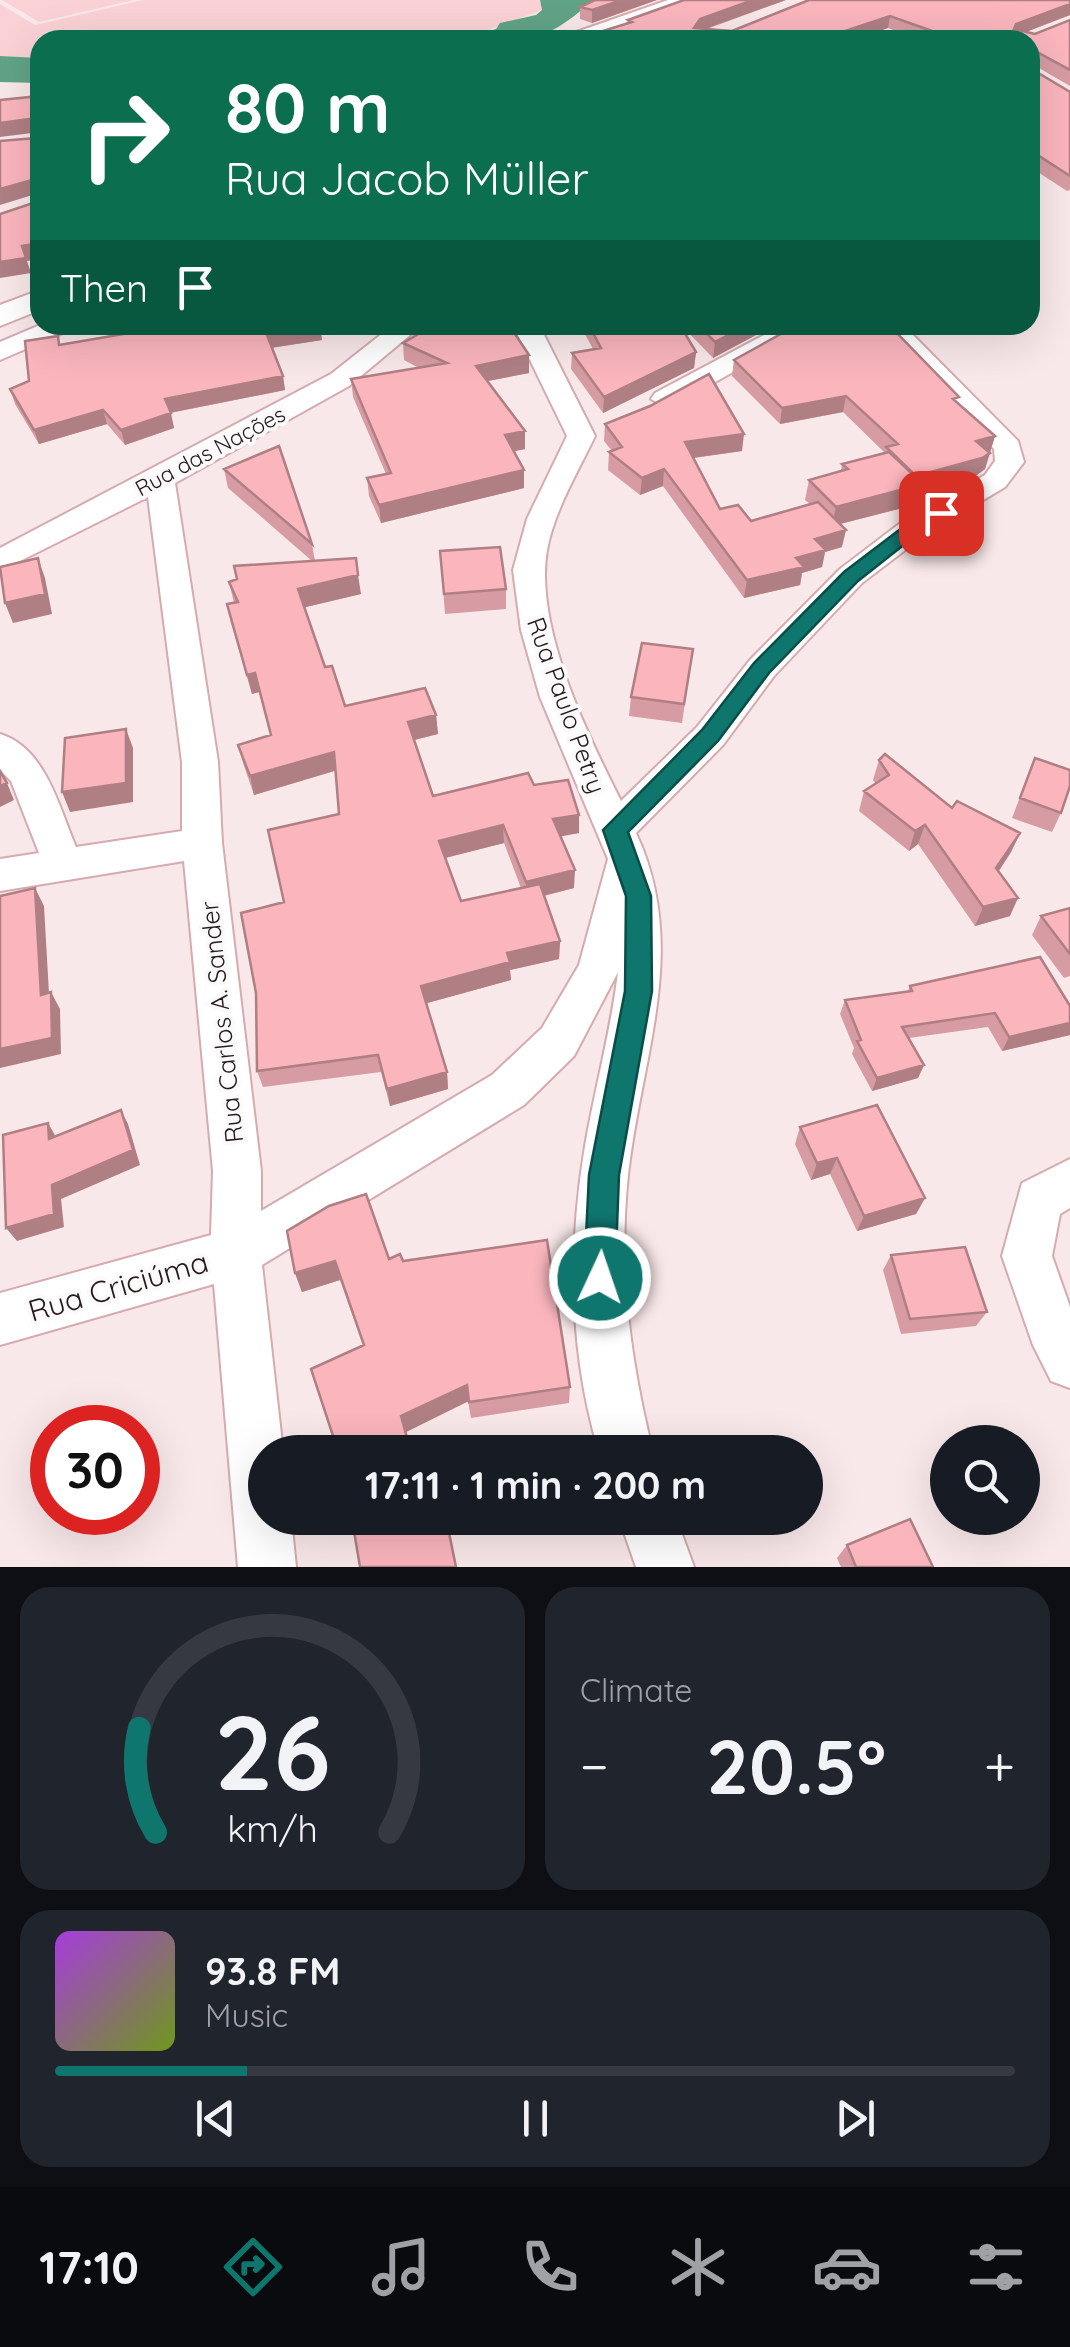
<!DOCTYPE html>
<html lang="en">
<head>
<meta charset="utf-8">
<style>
	body { margin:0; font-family:Quicksand,sans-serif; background:#20242c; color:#f1f3f6; height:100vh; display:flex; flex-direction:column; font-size:38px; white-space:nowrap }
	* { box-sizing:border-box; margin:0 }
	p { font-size:32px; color:#9ea1a6 }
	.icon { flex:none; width:55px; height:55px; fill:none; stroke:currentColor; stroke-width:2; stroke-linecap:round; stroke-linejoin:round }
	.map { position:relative; height:1567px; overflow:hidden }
	.side { display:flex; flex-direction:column; gap:20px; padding:20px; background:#0d0f14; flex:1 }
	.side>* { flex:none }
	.guide { position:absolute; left:30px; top:30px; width:1010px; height:305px; border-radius:30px; box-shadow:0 10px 40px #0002; background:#0b6e4f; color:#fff; overflow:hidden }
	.fabs { position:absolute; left:930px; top:1425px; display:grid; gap:20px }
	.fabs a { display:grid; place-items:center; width:110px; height:110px; border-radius:50%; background:#171b24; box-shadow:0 10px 40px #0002; font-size:50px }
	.speed { position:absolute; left:30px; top:1405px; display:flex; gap:20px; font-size:50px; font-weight:700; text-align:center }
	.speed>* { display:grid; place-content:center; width:130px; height:130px; border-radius:50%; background:#171b24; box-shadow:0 10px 40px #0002; line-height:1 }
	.speed .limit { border:15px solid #d22; background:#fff; color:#111 }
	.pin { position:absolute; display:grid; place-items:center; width:85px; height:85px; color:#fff; margin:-42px; border-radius:20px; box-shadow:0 5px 15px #0006 }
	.me { position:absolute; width:110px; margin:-55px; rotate:3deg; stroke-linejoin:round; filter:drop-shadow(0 0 8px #0008) }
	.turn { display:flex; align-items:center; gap:35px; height:210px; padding:0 30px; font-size:45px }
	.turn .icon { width:130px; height:130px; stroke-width:2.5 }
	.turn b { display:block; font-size:70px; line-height:85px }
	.then { display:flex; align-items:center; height:95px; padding:0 30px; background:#0003; gap:20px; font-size:38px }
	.big { font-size:75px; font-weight:700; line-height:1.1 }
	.side .tile { flex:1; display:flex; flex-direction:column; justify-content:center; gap:15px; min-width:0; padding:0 35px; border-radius:30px; background:#20242c }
	.side .dial { align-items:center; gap:0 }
	.dial svg { height:260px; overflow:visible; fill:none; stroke:#363941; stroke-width:7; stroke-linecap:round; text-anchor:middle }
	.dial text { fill:#f1f3f6; stroke:none }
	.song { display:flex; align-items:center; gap:30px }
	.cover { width:120px; height:120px; border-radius:15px; background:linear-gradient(135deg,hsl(280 70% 55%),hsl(80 70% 35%)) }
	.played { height:10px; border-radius:5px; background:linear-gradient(90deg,#0f766e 20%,#363941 20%) }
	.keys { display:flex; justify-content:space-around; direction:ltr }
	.heat { display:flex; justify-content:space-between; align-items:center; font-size:55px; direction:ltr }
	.side .tiles { flex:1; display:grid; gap:20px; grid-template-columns:1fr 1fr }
	.tile:last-child { grid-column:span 2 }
	.trip { position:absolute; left:248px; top:1435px; width:575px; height:100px; border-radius:50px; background:#171b24; box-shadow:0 10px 40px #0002; font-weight:700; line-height:100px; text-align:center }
	.menu { display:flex; height:160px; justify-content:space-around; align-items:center; background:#090b0e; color:#9ea1a6 }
	.menu .icon { width:70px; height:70px }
	.menu .active { color:#0f766e }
	.menu b { font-size:45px; color:#f1f3f6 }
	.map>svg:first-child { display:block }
	.green { fill:#fad2d6 }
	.water { fill:#61a386 }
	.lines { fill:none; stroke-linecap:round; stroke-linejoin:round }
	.minor-casing { stroke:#d5abb0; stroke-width:4 }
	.major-casing { stroke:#d5abb0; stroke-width:4 }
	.minor { fill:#fff; fill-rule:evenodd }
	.major { fill:#fff; fill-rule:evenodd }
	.wall { fill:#d79ca3; fill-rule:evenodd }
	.shaded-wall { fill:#af7f84 }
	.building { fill:#fab5bd; stroke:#af7f84; stroke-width:2.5 }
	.route { fill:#0f766e; stroke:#0a4d48; stroke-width:2.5 }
	.labels { text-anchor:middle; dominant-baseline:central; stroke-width:8; stroke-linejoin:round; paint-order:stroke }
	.far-street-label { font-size:22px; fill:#27181a; stroke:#fafafa }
	.street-label { font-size:25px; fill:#27181a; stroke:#fafafa }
	.near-street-label { font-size:30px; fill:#27181a; stroke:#fafafa }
</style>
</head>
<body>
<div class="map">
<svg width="1070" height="1567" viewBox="0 0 1070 1567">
	<rect width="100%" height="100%" fill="#f9e8e9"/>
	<path class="green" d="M 2,0 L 134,0 L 39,22 Z
		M 143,0 L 540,0 L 542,10 L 460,40 L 40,40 L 40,58 L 0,56 L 0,4 L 35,25 Z"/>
	<path class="water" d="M 540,0 L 593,0 C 541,47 527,40 460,40 L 496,29 L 500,23 L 536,15 L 542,10 Z
		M 0,56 L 40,58 L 40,83 L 0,82 Z"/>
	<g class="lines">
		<defs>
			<path id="minor" d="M 40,325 L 74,325 L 70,330 L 0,360 L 0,342 Z
				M 393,325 L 422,325 L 349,386 L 175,483 L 218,762 L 222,843 L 261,1171 L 261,1211 L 492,1075 L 542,1028 L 579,965 L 608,859 L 540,697 L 521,630 L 513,570 L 527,519 L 567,436 L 513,325 L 539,325 L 595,436 C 578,472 554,511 547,550 C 534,626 587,734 621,801 L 697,727 L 750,660 L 840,569 L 903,521 L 985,475 L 995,461 L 994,449 L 876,325 L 903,325 L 1018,441 L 1024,462 L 1005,487 L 925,535 L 862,583 L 774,676 L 723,745 L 636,833 C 690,948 641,1057 628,1175 C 618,1270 630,1360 653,1452 L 599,1452 C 569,1353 568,1248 585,1146 C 595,1088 611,1031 618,972 L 574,1056 L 524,1105 L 262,1265 L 283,1452 L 265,1452 L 265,1518 L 291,1518 L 296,1567 L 238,1567 L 214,1284 L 0,1345 L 0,1293 L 211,1235 L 213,1171 L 184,861 L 0,891 L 0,859 L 39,853 L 11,781 L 0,770 L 0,734 C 46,748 59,808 76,847 L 182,831 L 182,762 L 148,497 L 0,571 L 0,548 L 331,374 Z
				M 783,325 L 815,325 L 675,405 L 665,407 L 651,399 L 655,393 Z
				M 1070,1159 L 1070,1208 L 1060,1214 L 1052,1256 L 1070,1307 L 1070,1388 L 1051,1381 L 1033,1345 L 1002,1256 L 1022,1183 Z
				M 619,1518 L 676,1518 L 694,1567 L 636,1567 Z"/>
			<path id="major" d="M 668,0 L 699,0 L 695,4 L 597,40 L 565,40 L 568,35 Z
				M 40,290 L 40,310 L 0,326 L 0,305 Z"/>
		</defs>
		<use href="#minor" class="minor-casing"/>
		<use href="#major" class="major-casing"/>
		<use href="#minor" class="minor"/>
		<use href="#major" class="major"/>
	</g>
	<path class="wall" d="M 595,0 L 657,0 L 592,23 L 580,19 L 580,7 Z
		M 786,0 L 707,29 L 732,31 L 1070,0 L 1070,15 L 1026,32 L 1035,34 L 1070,20 L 1070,86 L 1032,64 L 1030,40 L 920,40 L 888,28 L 854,40 L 627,23 L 628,20 Z
		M 1030,68 L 1070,92 L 1070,190 L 1067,191 L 1030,167 Z
		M 139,325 L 319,325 L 322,340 L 272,348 L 283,376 L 285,390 L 170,413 L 174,428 L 125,445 L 107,424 L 39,444 L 15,404 L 10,389 L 29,381 L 58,336 L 60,345 L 144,331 Z
		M 580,325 L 680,325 L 696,352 L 694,368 L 603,413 L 571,369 L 572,353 L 593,349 Z
		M 681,325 L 775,325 L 713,358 Z
		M 403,343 L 529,355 L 529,373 L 488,381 L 525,449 L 514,451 L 524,470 L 524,488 L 381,523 L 369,496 L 367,478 L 386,474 L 353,397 L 351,379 L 419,368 L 404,360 Z
		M 734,360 L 958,403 L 995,436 L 985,469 L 977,475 L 922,490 L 918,504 L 840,524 L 842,547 L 825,552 L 822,567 L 802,573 L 800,585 L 744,598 L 663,486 L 640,495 L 608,470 L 609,452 L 612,451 L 604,441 L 605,424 L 742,451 L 694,458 L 720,509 L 751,521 L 810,504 L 805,500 L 809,480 L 841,471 L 842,464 L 884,453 L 884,452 L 843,412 L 780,424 L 732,376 Z
		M 224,469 L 312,544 L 315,561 L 361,594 L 305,607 L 325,667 L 345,706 L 436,715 L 438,734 L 414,740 L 433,796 L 534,785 L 579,815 L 579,833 L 560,836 L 574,888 L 544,896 L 560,941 L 559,959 L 510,970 L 511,980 L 426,1003 L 447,1072 L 448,1089 L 390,1106 L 381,1072 L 263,1087 L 257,1071 L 284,902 L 339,814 L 335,771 L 254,795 L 243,763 L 238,745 L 271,736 L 259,692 L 252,694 L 231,623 L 227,604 L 234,603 L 229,582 L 312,561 L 228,488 ZM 504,843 L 521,888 L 461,901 L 445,858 Z
		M 440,551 L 506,589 L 506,609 L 445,614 Z
		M 690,669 L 682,723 L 629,716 L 631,697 Z
		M 1035,758 L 1061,813 L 1052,832 L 1012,818 Z
		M 879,760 L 952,808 L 1020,833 L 1011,852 L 999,871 L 1010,916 L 975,926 L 918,844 L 909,851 L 859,811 L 864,791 L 876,784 L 873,780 Z
		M 1070,908 L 1070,976 L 1064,978 L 1032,935 L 1041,916 Z
		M 910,986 L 1070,1006 L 1070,1035 L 1002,1051 L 988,1027 L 909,1038 L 924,1065 L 918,1078 L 872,1091 L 852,1054 L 854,1048 L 840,1014 L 845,1000 L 908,991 Z
		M 800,1127 L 925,1198 L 916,1214 L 857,1231 L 830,1174 L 811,1180 L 795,1144 Z
		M 891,1255 L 987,1312 L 976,1326 L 901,1334 L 883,1270 Z
		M 389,1259 L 403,1261 L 570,1387 L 569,1403 L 471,1418 L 468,1401 L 406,1432 L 411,1452 L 339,1452 L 311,1369 L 363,1345 L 340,1280 L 302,1292 L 295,1273 Z
		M 847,1545 L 933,1567 L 841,1567 L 837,1558 Z"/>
	<path class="shaded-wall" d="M 622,0 L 657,0 L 592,23 L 592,10 Z
		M 753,0 L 786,0 L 699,31 L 694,28 L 700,19 Z
		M 1070,4 L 1070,15 L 1013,37 L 1016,24 Z
		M 890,16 L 888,28 L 854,40 L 818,40 Z
		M 36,118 L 40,132 L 0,137 L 0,123 Z
		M 35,179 L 39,193 L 0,205 L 0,189 Z
		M 40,243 L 40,259 L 27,261 L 31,273 L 0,278 L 0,262 L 22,246 Z
		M 747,325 L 775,325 L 713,358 L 715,342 Z
		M 320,326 L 322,340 L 269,348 L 267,335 Z
		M 696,352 L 694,368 L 603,413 L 604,397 Z
		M 529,355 L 529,373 L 477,383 L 476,366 Z
		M 283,376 L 285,390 L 169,413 L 165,399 Z
		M 846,396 L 843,412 L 780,424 L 782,408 Z
		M 103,410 L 107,424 L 39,444 L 34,430 Z
		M 171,413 L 174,428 L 125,445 L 121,430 Z
		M 525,431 L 525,449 L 505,453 L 505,435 Z
		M 744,434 L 742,451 L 684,459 L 685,442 Z
		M 995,436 L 985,469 L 977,475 L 922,490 L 918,504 L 832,526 L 836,507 L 916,476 L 976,441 Z
		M 664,469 L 663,486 L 640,495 L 642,478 Z
		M 524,470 L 524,488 L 381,523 L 379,505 Z
		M 846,530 L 842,547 L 825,552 L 822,567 L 802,573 L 800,585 L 744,598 L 747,580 L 796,558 L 815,539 Z
		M 38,558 L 45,578 L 52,614 L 13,623 L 5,603 Z
		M 358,575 L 361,594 L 302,608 L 298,589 Z
		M 255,673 L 259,692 L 252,694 L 247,675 Z
		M 436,715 L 438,734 L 410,741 L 408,722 Z
		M 126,729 L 133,748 L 133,802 L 70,812 L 62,792 Z
		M 334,752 L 337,770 L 254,795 L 250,776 Z
		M 7,783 L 14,800 L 0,807 L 0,786 Z
		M 579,815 L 579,833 L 553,838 L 553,819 Z
		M 503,825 L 504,843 L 441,859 L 439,841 Z
		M 925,825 L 918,844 L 909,851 L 915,831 Z
		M 1020,833 L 1011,852 L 988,887 L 996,868 Z
		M 575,870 L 574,888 L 526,900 L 526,882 Z
		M 35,888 L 44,906 L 50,1011 L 41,995 Z
		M 1018,898 L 1010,916 L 975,926 L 983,907 Z
		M 560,941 L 559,959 L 510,970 L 511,980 L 424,1004 L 421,986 L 507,953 Z
		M 51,992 L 60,1009 L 61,1054 L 0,1068 L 0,1049 Z
		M 1070,1023 L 1070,1035 L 1002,1051 L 1009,1037 Z
		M 924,1065 L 918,1078 L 872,1091 L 877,1078 Z
		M 447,1072 L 448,1089 L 390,1106 L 387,1089 Z
		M 121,1110 L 128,1124 L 140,1165 L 61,1199 L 64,1227 L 17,1241 L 6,1228 L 52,1185 Z
		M 48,1123 L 56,1137 L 49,1139 Z
		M 837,1158 L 830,1174 L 811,1180 L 817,1163 Z
		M 925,1198 L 916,1214 L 857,1231 L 864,1216 Z
		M 335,1261 L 340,1280 L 302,1292 L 295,1273 Z
		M 467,1385 L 469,1401 L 406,1432 L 401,1416 Z
		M 344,1445 L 347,1452 L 339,1452 L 337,1448 Z"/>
	<path class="building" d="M 595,0 L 622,0 L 592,10 L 580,7 Z
		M 684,0 L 753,0 L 700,19 L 694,28 L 732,31 L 809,0 L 1070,0 L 1070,4 L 1016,24 L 1014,29 L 1035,34 L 1070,20 L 1070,70 L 1035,51 L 1030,54 L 1030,40 L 947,40 L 932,31 L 890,16 L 818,40 L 574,40 L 632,22 L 628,20 Z
		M 1030,68 L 1070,92 L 1070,176 L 1030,150 Z
		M 40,96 L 40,243 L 22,246 L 26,258 L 0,262 L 0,214 L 39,201 L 40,182 L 35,179 L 0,189 L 0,141 L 36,138 L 40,134 L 40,122 L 36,118 L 0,123 L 0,100 Z
		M 149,325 L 319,325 L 320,326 L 267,335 L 283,376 L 165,399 L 171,413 L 121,430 L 103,410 L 34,430 L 10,389 L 29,381 L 25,341 L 58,336 L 59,345 L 153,329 Z
		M 434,325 L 509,325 L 529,355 L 476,366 L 525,431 L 505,435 L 524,470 L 379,505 L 367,478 L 391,473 L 351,379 L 447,363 L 403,343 Z
		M 589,325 L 680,325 L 696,352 L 604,397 L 572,353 L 601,348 Z
		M 698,325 L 747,325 L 715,342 Z
		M 797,325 L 889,325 L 959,397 L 953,399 L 995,436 L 976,441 L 990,453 L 982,458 L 916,476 L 886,447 L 898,444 L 846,396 L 782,408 L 734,360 Z
		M 709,374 L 744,434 L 685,442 L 720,509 L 738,505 L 751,521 L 818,502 L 846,530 L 815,539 L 826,550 L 796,558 L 804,567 L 747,580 L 664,469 L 642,478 L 609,452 L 622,447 L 605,424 L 650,406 Z
		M 279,446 L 312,544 L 224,469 Z
		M 889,452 L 923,484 L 836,507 L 809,480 L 848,469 L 842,464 Z
		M 500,547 L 506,589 L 444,594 L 440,551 Z
		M 38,558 L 45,594 L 5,603 L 0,567 Z
		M 356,558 L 358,575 L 298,589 L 325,667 L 332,666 L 345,706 L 425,688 L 436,715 L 408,722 L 433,796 L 528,773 L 534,785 L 568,780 L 579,815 L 553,819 L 575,870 L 526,882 L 503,825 L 439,841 L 461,901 L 540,884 L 560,941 L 507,953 L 510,962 L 421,986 L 447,1072 L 387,1089 L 378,1055 L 257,1071 L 256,993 L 241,913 L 284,902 L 268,830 L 339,814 L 334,752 L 250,776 L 238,745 L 271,735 L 255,673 L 247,675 L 227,604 L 238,602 L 229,582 L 237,579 L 234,566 Z
		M 642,643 L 693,649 L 684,704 L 631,697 Z
		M 126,729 L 126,783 L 62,792 L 65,738 Z
		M 885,754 L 952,808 L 957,801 L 1020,833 L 996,868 L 1018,898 L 983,907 L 925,825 L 915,831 L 864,791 L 889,775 L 879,760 Z
		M 1035,758 L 1070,770 L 1070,786 L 1061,813 L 1020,798 Z
		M 0,771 L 7,783 L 0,786 Z
		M 35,888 L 41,995 L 51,992 L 52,1038 L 0,1049 L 0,896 Z
		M 1070,908 L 1070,954 L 1041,916 Z
		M 1040,957 L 1070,1006 L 1070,1023 L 1009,1037 L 995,1013 L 902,1027 L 924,1065 L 877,1078 L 857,1041 L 861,1040 L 845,1000 L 912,991 L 910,986 Z
		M 877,1105 L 925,1198 L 864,1216 L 837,1158 L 817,1163 L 800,1127 Z
		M 121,1110 L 133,1150 L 52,1185 L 54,1214 L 6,1228 L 3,1135 L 48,1123 L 49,1139 Z
		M 366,1194 L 389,1259 L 400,1254 L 403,1261 L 547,1240 L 570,1387 L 469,1402 L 467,1385 L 401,1416 L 411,1452 L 345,1452 L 344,1445 L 337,1448 L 311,1369 L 364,1345 L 335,1261 L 295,1273 L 287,1231 L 329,1206 Z
		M 965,1247 L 987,1312 L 910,1319 L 891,1255 Z
		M 360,1518 L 446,1518 L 456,1567 L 360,1567 L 354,1531 L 363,1528 Z
		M 910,1519 L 933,1567 L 856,1567 L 847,1545 Z"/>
	<path class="route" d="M 941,507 L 947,509 L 947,517 L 920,532 L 858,581 L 769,673 L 718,741 L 628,832 L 651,896 L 652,991 L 619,1175 L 615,1278 L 610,1289 L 600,1293 L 589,1289 L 584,1278 L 589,1175 L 625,991 L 626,896 L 603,830 L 702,730 L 754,663 L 844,572 L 907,524 Z"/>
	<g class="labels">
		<g class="far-street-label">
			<text transform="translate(210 451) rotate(-28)">Rua das Nações</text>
		</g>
		<g class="street-label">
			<text transform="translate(567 705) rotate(70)">Rua Paulo Petry</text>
			<text transform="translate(221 1022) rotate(-96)">Rua Carlos A. Sander</text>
		</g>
		<g class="near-street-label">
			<text transform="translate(118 1286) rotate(-16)">Rua Criciúma</text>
		</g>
	</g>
</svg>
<div class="fabs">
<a><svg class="icon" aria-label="search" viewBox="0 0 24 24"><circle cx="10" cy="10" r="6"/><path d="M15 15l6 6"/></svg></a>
</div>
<div class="speed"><div class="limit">30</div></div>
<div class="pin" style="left:941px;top:513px;background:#d93025"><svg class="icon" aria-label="arrive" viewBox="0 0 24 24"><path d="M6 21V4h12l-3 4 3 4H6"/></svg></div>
<svg class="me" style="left:600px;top:1278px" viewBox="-20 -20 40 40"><circle r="17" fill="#0f766e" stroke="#fff" stroke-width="3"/><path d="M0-11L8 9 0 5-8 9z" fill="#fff"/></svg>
<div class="trip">17:11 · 1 min · 200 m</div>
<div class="guide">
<div class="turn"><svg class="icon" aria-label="right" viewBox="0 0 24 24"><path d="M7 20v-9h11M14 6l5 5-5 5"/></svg><div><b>80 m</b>Rua Jacob Müller</div></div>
<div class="then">Then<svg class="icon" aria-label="arrive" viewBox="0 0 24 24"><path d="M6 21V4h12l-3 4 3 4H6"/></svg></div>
</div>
</div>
<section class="side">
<div class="tiles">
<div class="tile dial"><svg viewBox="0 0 100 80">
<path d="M14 69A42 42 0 1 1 86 69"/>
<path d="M14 69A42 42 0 0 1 9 37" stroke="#0f766e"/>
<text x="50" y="56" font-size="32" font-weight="700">26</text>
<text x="50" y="72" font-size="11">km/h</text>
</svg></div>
<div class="tile"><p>Climate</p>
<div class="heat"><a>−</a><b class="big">20.5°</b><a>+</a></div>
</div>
<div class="tile">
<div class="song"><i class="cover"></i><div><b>93.8 FM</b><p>Music</p></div></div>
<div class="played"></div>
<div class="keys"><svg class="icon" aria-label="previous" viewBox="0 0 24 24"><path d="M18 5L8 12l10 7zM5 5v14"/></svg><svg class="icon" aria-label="pause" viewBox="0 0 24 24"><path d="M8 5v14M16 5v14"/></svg><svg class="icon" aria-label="next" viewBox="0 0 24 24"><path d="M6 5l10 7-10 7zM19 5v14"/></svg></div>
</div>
</div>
</section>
<nav class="menu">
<b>17:10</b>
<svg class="icon active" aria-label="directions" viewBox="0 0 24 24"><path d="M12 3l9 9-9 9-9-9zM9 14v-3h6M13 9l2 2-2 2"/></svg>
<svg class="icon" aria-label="music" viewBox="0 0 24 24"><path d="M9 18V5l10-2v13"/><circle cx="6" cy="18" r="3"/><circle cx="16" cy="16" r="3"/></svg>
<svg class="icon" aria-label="phone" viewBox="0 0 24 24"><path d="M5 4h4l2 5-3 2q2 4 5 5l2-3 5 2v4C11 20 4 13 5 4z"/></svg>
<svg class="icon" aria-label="climate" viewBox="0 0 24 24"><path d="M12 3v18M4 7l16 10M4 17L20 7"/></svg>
<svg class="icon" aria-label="car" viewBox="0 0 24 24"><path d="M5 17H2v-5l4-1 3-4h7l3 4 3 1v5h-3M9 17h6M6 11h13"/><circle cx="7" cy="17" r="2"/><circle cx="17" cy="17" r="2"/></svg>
<svg class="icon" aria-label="filters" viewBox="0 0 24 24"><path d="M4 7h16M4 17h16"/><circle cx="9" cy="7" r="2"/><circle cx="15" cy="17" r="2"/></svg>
</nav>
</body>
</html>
